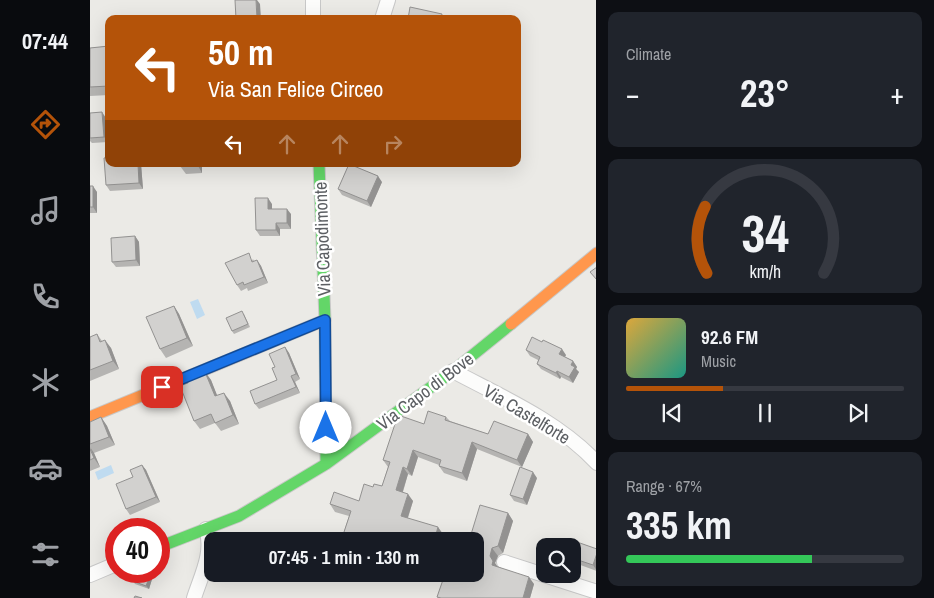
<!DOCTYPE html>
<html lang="en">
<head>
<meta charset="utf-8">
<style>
	body { margin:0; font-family:"Archivo Narrow",sans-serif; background:#20242c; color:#f1f3f6; height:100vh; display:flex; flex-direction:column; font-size:19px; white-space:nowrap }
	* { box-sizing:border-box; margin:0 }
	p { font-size:16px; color:#9ea1a6 }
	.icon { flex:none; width:28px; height:28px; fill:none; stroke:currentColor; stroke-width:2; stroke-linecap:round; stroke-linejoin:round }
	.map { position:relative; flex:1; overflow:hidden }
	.details { display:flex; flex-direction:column; gap:12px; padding:12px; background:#0d0f14; width:338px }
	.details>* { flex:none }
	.guide { position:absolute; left:15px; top:15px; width:416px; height:152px; border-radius:10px; box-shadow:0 5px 20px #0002; background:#b45309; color:#fff; overflow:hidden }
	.buttons { position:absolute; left:446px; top:538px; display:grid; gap:10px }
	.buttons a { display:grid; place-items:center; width:45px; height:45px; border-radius:10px; background:#171b24; box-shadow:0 5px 20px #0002; font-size:25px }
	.speed { position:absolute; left:15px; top:518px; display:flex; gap:10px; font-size:25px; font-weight:700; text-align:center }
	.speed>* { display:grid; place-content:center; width:65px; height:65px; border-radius:50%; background:#171b24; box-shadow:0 5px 20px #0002; line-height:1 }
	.speed .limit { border:8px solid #d22; background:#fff; color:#111 }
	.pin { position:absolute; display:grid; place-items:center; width:42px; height:42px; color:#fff; margin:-21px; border-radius:10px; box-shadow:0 2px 8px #0006 }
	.me { position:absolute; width:55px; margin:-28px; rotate:0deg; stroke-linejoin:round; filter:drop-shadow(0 0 4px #0008) }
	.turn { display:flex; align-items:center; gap:18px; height:105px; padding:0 20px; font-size:22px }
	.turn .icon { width:65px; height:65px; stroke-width:2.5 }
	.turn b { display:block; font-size:35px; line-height:42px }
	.lanes { display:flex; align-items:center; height:48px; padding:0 20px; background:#0003; justify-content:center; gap:25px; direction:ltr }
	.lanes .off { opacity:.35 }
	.big { font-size:38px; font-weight:700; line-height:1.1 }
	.details .tile { flex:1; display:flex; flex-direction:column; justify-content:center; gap:8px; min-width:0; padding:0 18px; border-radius:10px; background:#20242c }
	.details .dial { align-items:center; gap:0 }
	.dial svg { height:130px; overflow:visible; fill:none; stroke:#363941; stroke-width:7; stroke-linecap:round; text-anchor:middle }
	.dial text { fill:#f1f3f6; stroke:none }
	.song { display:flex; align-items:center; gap:15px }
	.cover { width:60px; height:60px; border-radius:8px; background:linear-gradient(135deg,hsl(40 70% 55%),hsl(170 70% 35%)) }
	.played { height:5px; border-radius:2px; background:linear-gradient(90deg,#b45309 35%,#363941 35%) }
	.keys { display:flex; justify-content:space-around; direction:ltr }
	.heat { display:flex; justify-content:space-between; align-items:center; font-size:28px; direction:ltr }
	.charge { height:8px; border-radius:4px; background:linear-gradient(90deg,#34c759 67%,#363941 0) }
	.trip { position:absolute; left:114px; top:532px; width:280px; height:50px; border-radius:10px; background:#171b24; box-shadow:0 5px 20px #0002; font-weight:700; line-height:50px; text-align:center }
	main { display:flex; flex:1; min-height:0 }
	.tabs { display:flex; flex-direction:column; width:90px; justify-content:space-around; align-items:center; background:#090b0e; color:#9ea1a6 }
	.tabs .icon { width:35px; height:35px }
	.tabs .current { color:#b45309 }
	.tabs b { font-size:22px; color:#f1f3f6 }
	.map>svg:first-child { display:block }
	.water { fill:#bfdbf0 }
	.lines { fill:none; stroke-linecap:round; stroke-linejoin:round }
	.street-casing { stroke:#c8c8c8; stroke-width:16 }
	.fast-casing { stroke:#c8c8c7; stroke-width:13 }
	.slow-casing { stroke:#c8c8c7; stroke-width:13 }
	.street { stroke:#fcfcfb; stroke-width:14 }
	.fast { stroke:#63d668; stroke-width:11 }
	.slow { stroke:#ff974d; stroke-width:11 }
	.wall { fill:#b5b4b2 }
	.shaded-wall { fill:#939291 }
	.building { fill:#d2d1cf; stroke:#939291 }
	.route-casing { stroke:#114b97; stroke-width:12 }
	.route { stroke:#1a73e8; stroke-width:9 }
	.labels { text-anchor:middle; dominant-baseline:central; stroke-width:5; stroke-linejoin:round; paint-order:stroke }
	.street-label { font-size:18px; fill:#5c5f63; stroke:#fff }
</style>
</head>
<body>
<main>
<nav class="tabs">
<b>07:44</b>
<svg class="icon current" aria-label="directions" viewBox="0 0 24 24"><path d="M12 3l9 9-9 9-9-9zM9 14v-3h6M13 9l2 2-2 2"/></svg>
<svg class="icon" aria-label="music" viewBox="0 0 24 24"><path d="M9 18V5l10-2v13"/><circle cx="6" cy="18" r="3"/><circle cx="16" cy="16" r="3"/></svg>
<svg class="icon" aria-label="phone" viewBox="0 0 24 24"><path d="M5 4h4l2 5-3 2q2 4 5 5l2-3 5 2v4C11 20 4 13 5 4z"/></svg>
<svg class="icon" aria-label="climate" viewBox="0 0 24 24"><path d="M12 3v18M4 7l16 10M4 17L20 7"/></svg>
<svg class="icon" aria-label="car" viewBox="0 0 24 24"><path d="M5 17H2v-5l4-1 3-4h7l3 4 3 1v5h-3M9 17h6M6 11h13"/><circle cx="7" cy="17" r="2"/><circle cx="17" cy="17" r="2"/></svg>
<svg class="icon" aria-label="filters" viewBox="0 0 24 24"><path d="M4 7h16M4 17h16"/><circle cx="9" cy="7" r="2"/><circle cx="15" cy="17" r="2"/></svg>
</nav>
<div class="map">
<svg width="507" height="598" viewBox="0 0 507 598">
	<rect width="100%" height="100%" fill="#ebeae6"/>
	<path class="water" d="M 108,299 L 115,315 L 107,319 L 100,302 Z
		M 21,465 L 24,473 L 8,480 L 5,472 Z"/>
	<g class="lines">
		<defs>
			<path id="street" d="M 223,0 L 223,19
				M 292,19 L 298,0
				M 363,371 C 412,397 468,421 507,463
				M 414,562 L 507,592
				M 0,575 L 26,564
				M 104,598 C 111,576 124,552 116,529"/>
			<path id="fast" d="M 229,164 L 235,320 L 236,464
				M 69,547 L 149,516 L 236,464 L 363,371 L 421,324"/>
			<path id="slow" d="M 421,324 L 507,253
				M 0,417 L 235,320"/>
		</defs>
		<use href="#street" class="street-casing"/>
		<use href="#fast" class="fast-casing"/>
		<use href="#slow" class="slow-casing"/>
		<use href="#street" class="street"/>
		<use href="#fast" class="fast"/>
		<use href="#slow" class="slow"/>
	</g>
	<path class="wall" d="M 19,46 L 19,95 L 0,96 L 0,48 Z
		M 0,113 L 16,118 L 18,142 L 2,143 L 0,141 Z
		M 19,164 L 51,164 L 53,189 L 20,191 L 16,185 Z
		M 90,164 L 139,164 L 112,166 L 112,173 L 96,174 L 90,166 Z
		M 292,182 L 281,207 L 252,195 L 248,189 Z
		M 0,186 L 7,192 L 7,213 L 0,213 Z
		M 182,204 L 182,209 L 201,214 L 201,229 L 190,229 L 190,236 L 170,236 L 166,230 Z
		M 45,236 L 49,242 L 50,266 L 26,267 L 22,262 Z
		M 163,259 L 164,261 L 167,260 L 171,266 L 178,283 L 158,291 L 157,288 L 151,291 L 147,285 Z
		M 84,306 L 89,314 L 103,346 L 76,358 L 70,349 Z
		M 154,314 L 160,327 L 144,334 L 142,331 Z
		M 7,334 L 12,341 L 21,348 L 29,369 L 0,381 L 0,337 Z
		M 195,347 L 199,353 L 210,379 L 205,382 L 210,393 L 169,409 L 165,404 L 187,380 L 185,367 Z
		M 436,350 L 476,355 L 475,357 L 483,361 L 487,367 L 486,369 L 489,372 L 483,383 L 471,377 L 470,379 L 451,369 L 447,364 L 448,360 L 440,356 Z
		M 115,372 L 121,380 L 127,396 L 140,401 L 149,424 L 131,431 L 125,423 L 110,429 L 104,421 L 98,383 Z
		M 11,417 L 17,426 L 25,445 L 4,453 L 10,467 L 0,471 L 0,422 Z
		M 356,417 L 360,421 L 398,434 L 438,434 L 443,442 L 432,467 L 387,449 L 377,481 L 354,473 L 349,466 L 349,465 L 328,457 L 322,476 L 318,474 L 313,492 L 323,501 L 318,518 L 353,534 L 351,541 L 251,541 L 259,516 L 245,512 L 240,504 L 269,501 L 283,487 L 292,486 L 298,467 L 293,460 L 334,424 Z
		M 52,465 L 56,470 L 70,502 L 40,515 L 36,509 L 43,477 Z
		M 447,478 L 437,505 L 424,501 L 420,495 Z
		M 418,513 L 423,521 L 413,553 L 408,556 L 405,563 L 407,566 L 444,584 L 440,598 L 348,598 L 347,597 L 385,574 Z
		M 507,549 L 507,571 L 485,563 L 482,560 L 482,554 Z
		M 63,576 L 59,589 L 45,584 L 43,581 Z"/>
	<path class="shaded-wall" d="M 166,0 L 167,0 L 170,4 L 171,19 L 167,19 Z
		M 12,112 L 16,118 L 18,142 L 14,137 Z
		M 48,164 L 51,164 L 53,189 L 49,183 Z
		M 107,164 L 110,164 L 112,166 L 112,173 Z
		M 288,176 L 292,182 L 281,207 L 277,201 Z
		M 3,186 L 7,192 L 7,213 L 3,207 Z
		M 178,198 L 182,204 L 182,215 L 178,209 Z
		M 197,209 L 201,214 L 201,229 L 197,223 Z
		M 186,223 L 190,229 L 190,236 L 186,230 Z
		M 45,236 L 49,242 L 50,266 L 46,260 Z
		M 167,260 L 171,266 L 178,283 L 174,277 Z
		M 84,306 L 89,314 L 103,346 L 97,338 Z
		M 15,340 L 21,348 L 29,369 L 23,361 Z
		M 195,347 L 199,353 L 210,379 L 206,374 Z
		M 472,349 L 476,355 L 473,360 L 469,354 Z
		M 483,361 L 487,367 L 486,369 L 489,372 L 483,383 L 479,377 L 481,365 Z
		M 467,371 L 471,377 L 470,379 L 466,373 Z
		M 115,372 L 121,380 L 131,405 L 125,396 Z
		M 201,376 L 205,382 L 210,393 L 206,387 Z
		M 134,393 L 140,401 L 149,424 L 143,415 Z
		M 11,417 L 17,426 L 25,445 L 19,437 Z
		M 438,434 L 443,442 L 432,467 L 427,460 Z
		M 382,442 L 387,449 L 377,481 L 372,473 Z
		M 0,447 L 4,453 L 10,467 L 4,458 Z
		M 323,450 L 328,457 L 322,476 L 317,469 Z
		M 52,465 L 56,470 L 70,502 L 66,497 Z
		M 313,467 L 318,474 L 311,497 L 306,490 Z
		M 443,472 L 447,478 L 437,505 L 433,499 Z
		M 318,494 L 323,501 L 316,523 L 311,516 Z
		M 418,513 L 423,521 L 413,553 L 408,546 Z
		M 348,527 L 353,534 L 351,541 L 344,541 Z
		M 297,535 L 302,541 L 295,541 Z
		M 402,548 L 408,556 L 405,563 L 409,569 L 402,565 L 400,556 Z
		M 507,553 L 507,571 L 503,565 Z
		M 61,573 L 63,576 L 59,589 L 56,586 Z
		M 439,577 L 444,584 L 440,598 L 433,598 Z"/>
	<path class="building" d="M 145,0 L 166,0 L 167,19 L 146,19 Z
		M 320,7 L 352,14 L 351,19 L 318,19 Z
		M 19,46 L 19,86 L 0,87 L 0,48 Z
		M 12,112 L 14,137 L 0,138 L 0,113 Z
		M 19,157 L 19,164 L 48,164 L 49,183 L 16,185 L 14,158 Z
		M 90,164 L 107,164 L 90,166 Z
		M 259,164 L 288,176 L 277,201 L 248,189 Z
		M 0,186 L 3,186 L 3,207 L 0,207 Z
		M 165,198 L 178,198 L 178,209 L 197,209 L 197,223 L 186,223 L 186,230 L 166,230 Z
		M 45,236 L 46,260 L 22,262 L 21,238 Z
		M 159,253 L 162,262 L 167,260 L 174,277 L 154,285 L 153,282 L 147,285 L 135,263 Z
		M 507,267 L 507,280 L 500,272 Z
		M 84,306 L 97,338 L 70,349 L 56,317 Z
		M 152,311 L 158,324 L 142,331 L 136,318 Z
		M 7,334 L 10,342 L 15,340 L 23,361 L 0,370 L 0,337 Z
		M 442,337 L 452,342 L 453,340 L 472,349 L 469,354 L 483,361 L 481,365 L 485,367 L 479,377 L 467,371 L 466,373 L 447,364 L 450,357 L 436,350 Z
		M 195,347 L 206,374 L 201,376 L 206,387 L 165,404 L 160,391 L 187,380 L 182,368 L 185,367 L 179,354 Z
		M 115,372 L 125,396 L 134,393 L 143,415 L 125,423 L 121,414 L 104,421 L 90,386 L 98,383 L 97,379 Z
		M 338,411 L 356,417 L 355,420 L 398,434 L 404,421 L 438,434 L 427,460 L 382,442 L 372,473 L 349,466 L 351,460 L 323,450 L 317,469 L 313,467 L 306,490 L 318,494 L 311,516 L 348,527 L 344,541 L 319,541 L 297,535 L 295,541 L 251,541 L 261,511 L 240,504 L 244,492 L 269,501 L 274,484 L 283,487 L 284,484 L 292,486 L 300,462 L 293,460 L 308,415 L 334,424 Z
		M 11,417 L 19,437 L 0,444 L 0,422 Z
		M 0,449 L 4,458 L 0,460 Z
		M 52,465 L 66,497 L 36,509 L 26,484 L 43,477 L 40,470 Z
		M 430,467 L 443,472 L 433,499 L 420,495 Z
		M 390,505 L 418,513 L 408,546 L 402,548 L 400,556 L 403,561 L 402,565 L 439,577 L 433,598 L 351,598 L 347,597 L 355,574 L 385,574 L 385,541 L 379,541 Z
		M 487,542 L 507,549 L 507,553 L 503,565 L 482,558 L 482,554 Z
		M 46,571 L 55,571 L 61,573 L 56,586 L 43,581 Z
		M 45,596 L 52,598 L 44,598 Z"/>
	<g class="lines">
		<defs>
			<path id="route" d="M 72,387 L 235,320 L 236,428"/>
		</defs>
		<use href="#route" class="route-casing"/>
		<use href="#route" class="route"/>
	</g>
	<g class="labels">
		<g class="street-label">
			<text transform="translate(232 239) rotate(-92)">Via Capodimonte</text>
			<text transform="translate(335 391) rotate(-37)">Via Capo di Bove</text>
			<text transform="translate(437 414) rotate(31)">Via Castelforte</text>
		</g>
	</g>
</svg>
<div class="buttons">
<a><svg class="icon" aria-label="search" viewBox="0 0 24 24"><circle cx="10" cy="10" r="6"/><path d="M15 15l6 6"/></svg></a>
</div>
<div class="speed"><div class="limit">40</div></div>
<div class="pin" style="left:72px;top:387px;background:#d93025"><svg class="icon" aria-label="arrive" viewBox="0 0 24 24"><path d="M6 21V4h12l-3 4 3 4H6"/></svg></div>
<svg class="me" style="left:236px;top:428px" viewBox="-20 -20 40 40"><circle r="19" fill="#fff"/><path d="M0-13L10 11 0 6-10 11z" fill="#1a73e8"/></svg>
<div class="trip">07:45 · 1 min · 130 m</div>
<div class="guide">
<div class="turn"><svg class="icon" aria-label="left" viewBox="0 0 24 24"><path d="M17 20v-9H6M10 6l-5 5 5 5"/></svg><div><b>50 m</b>Via San Felice Circeo</div></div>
<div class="lanes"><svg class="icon" aria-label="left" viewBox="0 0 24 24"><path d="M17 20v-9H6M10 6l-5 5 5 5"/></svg><svg class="icon off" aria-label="ahead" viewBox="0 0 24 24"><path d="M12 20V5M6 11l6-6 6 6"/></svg><svg class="icon off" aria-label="ahead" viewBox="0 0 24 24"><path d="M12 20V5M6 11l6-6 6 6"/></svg><svg class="icon off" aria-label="right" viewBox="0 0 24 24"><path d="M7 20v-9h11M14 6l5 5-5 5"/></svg></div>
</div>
</div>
<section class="details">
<div class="tile"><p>Climate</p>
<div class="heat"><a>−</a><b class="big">23°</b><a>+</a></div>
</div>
<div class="tile dial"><svg viewBox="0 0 100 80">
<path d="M14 69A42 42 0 1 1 86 69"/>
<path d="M14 69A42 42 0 0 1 13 28" stroke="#b45309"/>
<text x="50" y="56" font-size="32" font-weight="700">34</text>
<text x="50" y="72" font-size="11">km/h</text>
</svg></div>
<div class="tile">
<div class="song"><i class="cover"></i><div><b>92.6 FM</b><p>Music</p></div></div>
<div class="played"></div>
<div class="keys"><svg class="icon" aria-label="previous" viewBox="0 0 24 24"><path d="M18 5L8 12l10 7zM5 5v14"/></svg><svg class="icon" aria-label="pause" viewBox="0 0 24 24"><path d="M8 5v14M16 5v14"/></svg><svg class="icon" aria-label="next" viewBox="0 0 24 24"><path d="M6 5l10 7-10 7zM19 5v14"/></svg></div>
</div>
<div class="tile"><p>Range · 67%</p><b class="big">335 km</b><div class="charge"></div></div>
</section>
</main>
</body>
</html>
